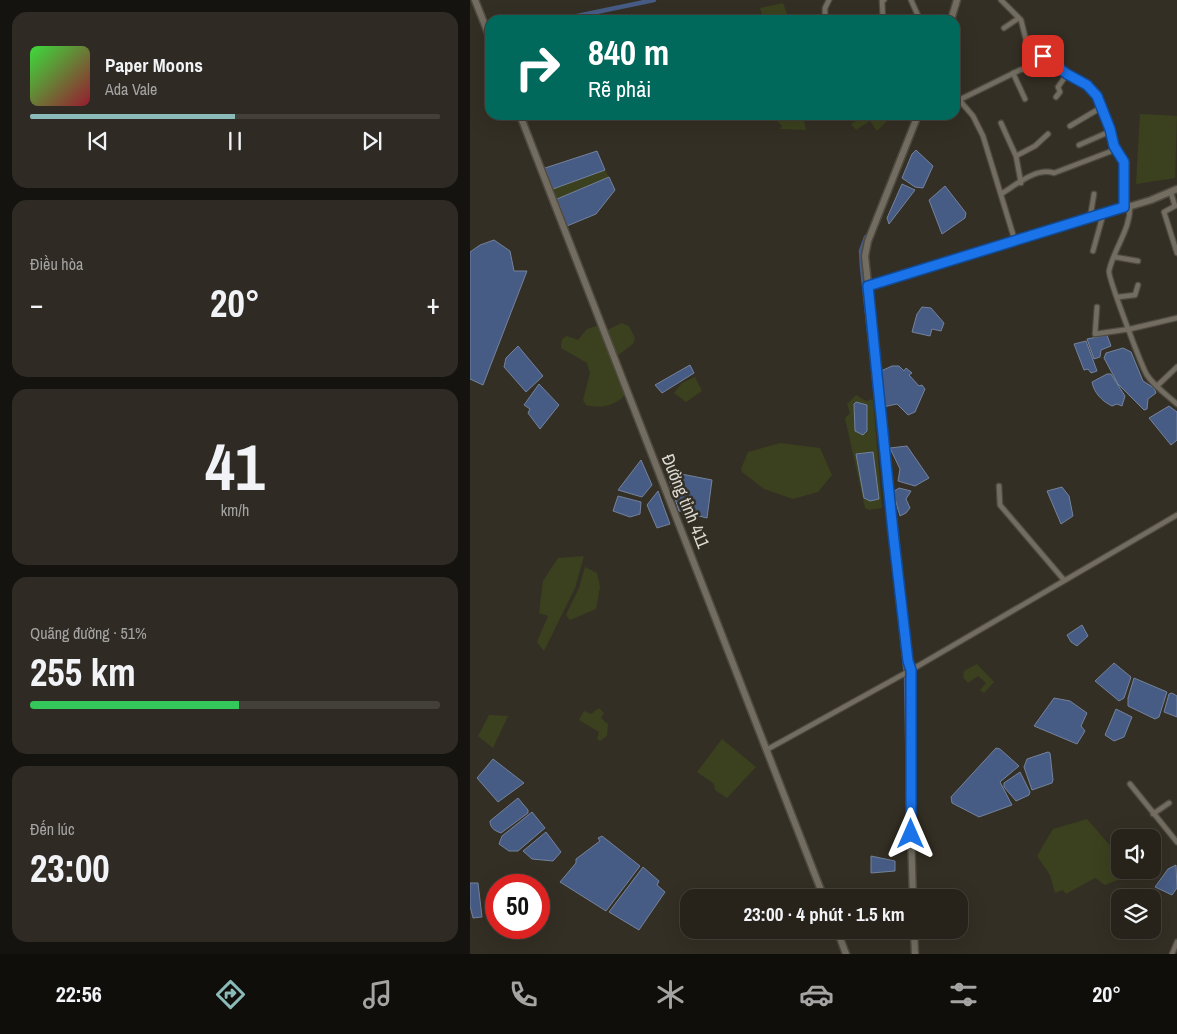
<!DOCTYPE html>
<html lang="vi">
<head>
<meta charset="utf-8">
<style>
	body { margin:0; font-family:"Archivo Narrow",sans-serif; background:#2f2b24; color:#f1f3f6; height:100vh; display:flex; flex-direction:column; font-size:19px; white-space:nowrap }
	* { box-sizing:border-box; margin:0 }
	p { font-size:16px; color:#a4a4a3 }
	.icon { flex:none; width:28px; height:28px; fill:none; stroke:currentColor; stroke-width:2; stroke-linecap:round; stroke-linejoin:round }
	.map { position:relative; flex:1; overflow:hidden }
	.details { display:flex; flex-direction:column; gap:12px; padding:12px; background:#15130f; width:470px }
	.details>* { flex:none }
	.banner { position:absolute; left:15px; top:15px; width:475px; height:105px; border-radius:15px; box-shadow:0 5px 20px #0002,0 0 0 1px #43403a; background:#00695c; color:#fff; overflow:hidden }
	.fabs { position:absolute; left:641px; top:829px; display:grid; gap:10px }
	.fabs a { display:grid; place-items:center; width:50px; height:50px; border-radius:10px; background:#27231b; box-shadow:0 5px 20px #0002,0 0 0 1px #43403a; font-size:25px }
	.speed { position:absolute; left:15px; top:874px; display:flex; gap:10px; font-size:25px; font-weight:700; text-align:center }
	.speed>* { display:grid; place-content:center; width:65px; height:65px; border-radius:50%; background:#27231b; box-shadow:0 5px 20px #0002,0 0 0 1px #43403a; line-height:1 }
	.speed .limit { border:8px solid #d22; background:#fff; color:#111 }
	.pin { position:absolute; display:grid; place-items:center; width:42px; height:42px; color:#fff; margin:-21px; border-radius:10px; box-shadow:0 2px 8px #0006 }
	.me { position:absolute; width:55px; margin:-28px; rotate:0deg; stroke-linejoin:round; filter:drop-shadow(0 0 4px #0008) }
	.turn { display:flex; align-items:center; gap:18px; height:105px; padding:0 20px; font-size:22px }
	.turn .icon { width:65px; height:65px; stroke-width:2.5 }
	.turn b { display:block; font-size:35px; line-height:42px }
	.big { font-size:38px; font-weight:800; line-height:1.1 }
	.details .tile { flex:1; display:flex; flex-direction:column; justify-content:center; gap:8px; min-width:0; padding:0 18px; border-radius:15px; background:#2f2b24 }
	.details .dial { align-items:center; gap:0 }
	.dial b { font-size:65px; line-height:1 }
	.song { display:flex; align-items:center; gap:15px }
	.cover { width:60px; height:60px; border-radius:8px; background:linear-gradient(135deg,hsl(120 70% 55%),hsl(350 70% 35%)) }
	.played { height:5px; border-radius:2px; background:linear-gradient(90deg,#8bbbb9 50%,#43403a 50%) }
	.keys { display:flex; justify-content:space-around; direction:ltr }
	.heat { display:flex; justify-content:space-between; align-items:center; font-size:28px; direction:ltr }
	.charge { height:8px; border-radius:4px; background:linear-gradient(90deg,#34c759 51%,#43403a 0) }
	.trip { position:absolute; left:210px; top:889px; width:288px; height:50px; border-radius:15px; background:#27231b; box-shadow:0 5px 20px #0002,0 0 0 1px #43403a; font-weight:800; line-height:50px; text-align:center }
	.tab-bar { display:flex; height:80px; justify-content:space-around; align-items:center; background:#100e0b; color:#a4a4a3 }
	.tab-bar .icon { width:35px; height:35px }
	.tab-bar .current { color:#8bbbb9 }
	.tab-bar b { font-size:22px; color:#f1f3f6 }
	main { display:flex; flex:1; min-height:0 }
	.map>svg:first-child { display:block }
	.green { fill:#3b411e }
	.water { fill:#475c85; stroke:#74829c }
	.lines { fill:none; stroke-linecap:round; stroke-linejoin:round }
	.canal { stroke:#475c85; stroke-width:4.5 }
	.street-casing { stroke:#4e4a40; stroke-width:7 }
	.secondary-casing { stroke:#4e4a40; stroke-width:9 }
	.street { stroke:#736d61; stroke-width:4.5 }
	.secondary { stroke:#736d61; stroke-width:6 }
	.route-casing { stroke:#114b97; stroke-width:12 }
	.route { stroke:#1a73e8; stroke-width:9 }
	.labels { text-anchor:middle; dominant-baseline:central; stroke-width:5; stroke-linejoin:round; paint-order:stroke }
	.street-label { font-size:18px; fill:#dddad3; stroke:#342f24 }
</style>
</head>
<body>
<main>
<section class="details">
<div class="tile">
<div class="song"><i class="cover"></i><div><b>Paper Moons</b><p>Ada Vale</p></div></div>
<div class="played"></div>
<div class="keys"><svg class="icon" aria-label="previous" viewBox="0 0 24 24"><path d="M18 5L8 12l10 7zM5 5v14"/></svg><svg class="icon" aria-label="pause" viewBox="0 0 24 24"><path d="M8 5v14M16 5v14"/></svg><svg class="icon" aria-label="next" viewBox="0 0 24 24"><path d="M6 5l10 7-10 7zM19 5v14"/></svg></div>
</div>
<div class="tile"><p>Điều hòa</p>
<div class="heat"><a>−</a><b class="big">20°</b><a>+</a></div>
</div>
<div class="tile dial"><b>41</b><p>km/h</p></div>
<div class="tile"><p>Quãng đường · 51%</p><b class="big">255 km</b><div class="charge"></div></div>
<div class="tile"><p>Đến lúc</p><b class="big">23:00</b></div>
</section>
<div class="map">
<svg width="707" height="954" viewBox="0 0 707 954">
	<rect width="100%" height="100%" fill="#342f24"/>
	<path class="green" d="M 313,3 L 319,20 L 294,20 L 290,8 Z
		M 670,114 L 707,116 L 705,178 L 666,184 Z
		M 302,115 L 333,115 L 336,130 L 310,129 L 312,126 Z
		M 395,115 L 400,121 L 414,115 L 417,121 L 407,131 L 400,121 L 386,130 L 381,124 Z
		M 135,170 L 139,177 L 87,199 L 83,189 Z
		M 152,323 L 159,326 L 165,338 L 163,344 L 147,356 L 137,330 Z
		M 129,325 L 155,395 C 145,406 130,409 116,405 L 113,400 L 120,373 L 117,363 L 91,348 L 92,339 L 97,336 L 108,340 L 117,329 Z
		M 225,377 L 232,391 L 216,402 L 204,393 L 212,383 Z
		M 386,395 L 396,401 L 403,399 L 412,508 L 399,510 L 395,508 L 375,418 L 380,413 L 377,404 Z
		M 310,443 L 350,448 L 362,475 L 348,492 L 323,499 L 294,489 L 272,472 L 271,469 L 278,452 Z
		M 114,556 L 105,588 L 74,651 L 67,642 L 78,616 L 69,613 L 73,581 L 88,558 Z
		M 115,567 L 127,573 L 130,587 L 126,609 L 100,620 L 96,615 L 109,588 Z
		M 507,664 L 524,682 L 514,693 L 510,690 L 516,683 L 508,676 L 498,683 L 493,677 L 494,671 Z
		M 129,708 L 134,713 L 131,718 L 138,724 L 137,736 L 130,741 L 127,739 L 129,732 L 109,720 L 114,711 L 121,714 Z
		M 19,715 L 38,716 L 23,748 L 8,736 Z
		M 252,739 L 286,767 L 257,798 L 245,790 L 244,784 L 227,772 Z
		M 617,819 L 650,857 L 650,870 L 663,870 L 670,877 L 653,878 L 635,885 L 625,878 L 596,894 L 593,890 L 585,893 L 580,875 L 567,856 L 583,829 Z"/>
	<path class="water" d="M 446,150 L 463,166 L 453,188 L 445,187 L 432,178 L 442,154 Z
		M 127,151 L 135,170 L 83,189 L 75,168 Z
		M 139,177 L 145,190 L 126,214 L 97,226 L 87,199 Z
		M 432,184 L 445,190 L 419,224 L 417,218 Z
		M 475,186 L 496,213 L 495,218 L 472,234 L 459,200 Z
		M 24,240 L 40,251 L 44,271 L 57,271 L 13,385 L 0,379 L 0,252 L 10,245 Z
		M 452,307 L 461,308 L 474,323 L 471,331 L 462,329 L 460,336 L 442,332 L 447,314 Z
		M 637,335 L 641,346 L 631,350 L 630,357 L 624,359 L 617,339 Z
		M 616,341 L 627,371 L 621,373 L 618,369 L 614,370 L 604,344 Z
		M 48,346 L 73,376 L 56,392 L 34,367 L 36,358 Z
		M 653,348 L 661,352 L 673,381 L 684,388 L 686,393 L 678,399 L 677,409 L 674,410 L 648,384 L 634,358 L 636,353 Z
		M 220,365 L 224,373 L 192,393 L 185,385 Z
		M 422,366 L 429,366 L 434,371 L 436,368 L 442,373 L 439,375 L 449,386 L 452,385 L 455,389 L 445,412 L 438,415 L 427,404 L 413,407 L 411,371 Z
		M 637,374 L 641,374 L 655,396 L 652,406 L 647,404 L 642,406 C 632,401 624,393 622,382 Z
		M 69,384 L 89,405 L 70,429 L 58,413 L 60,409 L 54,405 Z
		M 386,402 L 397,405 L 397,431 L 393,435 L 385,431 L 384,404 Z
		M 699,406 L 707,412 L 707,440 L 701,445 L 679,418 Z
		M 437,446 L 459,478 L 445,486 L 428,481 L 430,469 L 420,448 Z
		M 403,452 L 409,499 L 400,501 L 394,498 L 386,454 Z
		M 171,460 L 182,485 L 172,497 L 148,490 Z
		M 196,471 L 242,480 L 237,518 L 209,511 Z
		M 592,487 L 599,496 L 603,516 L 591,524 L 577,491 Z
		M 429,488 L 441,491 L 436,499 L 440,508 L 436,513 L 430,516 L 423,492 Z
		M 188,491 L 200,524 L 187,528 L 177,505 Z
		M 148,496 L 171,502 L 170,514 L 160,517 L 143,511 Z
		M 612,625 L 618,636 L 607,646 L 601,642 L 597,635 Z
		M 644,663 L 661,677 L 654,698 L 649,701 L 625,681 Z
		M 664,678 L 697,692 L 689,717 L 685,719 L 658,706 L 658,698 Z
		M 702,693 L 707,696 L 707,717 L 694,712 L 699,694 Z
		M 584,698 L 600,701 L 617,713 L 611,726 L 615,731 L 607,744 L 564,726 Z
		M 646,709 L 662,717 L 654,737 L 644,741 L 635,735 Z
		M 526,748 L 530,749 L 549,766 L 530,782 L 542,805 L 509,817 L 482,803 L 481,797 Z
		M 578,752 L 580,753 L 583,780 L 582,783 L 562,790 L 554,767 L 557,759 Z
		M 23,759 L 54,783 L 28,802 L 7,778 Z
		M 550,772 L 560,792 L 559,795 L 546,801 L 534,787 L 534,783 Z
		M 48,798 L 58,810 L 58,813 L 31,833 C 25,831 20,828 20,821 Z
		M 62,812 L 75,828 L 48,851 L 39,851 L 29,844 L 32,836 Z
		M 76,832 L 91,852 L 83,861 L 62,859 L 53,851 Z
		M 132,836 L 170,866 L 136,911 L 90,882 L 106,863 L 106,859 L 130,841 L 128,838 Z
		M 401,856 L 425,861 L 425,871 L 401,873 Z
		M 706,865 L 707,888 L 702,895 L 685,887 L 698,869 Z
		M 173,867 L 189,881 L 187,885 L 195,892 L 169,930 L 139,912 Z
		M 0,883 L 8,883 L 12,917 L 3,918 L 0,906 Z"/>
	<g class="lines">
		<path class="canal" d="M 88,20 L 184,0
			M 396,237 L 391,251 L 392,267 L 436,676 L 438,788"/>
		<defs>
			<path id="street" d="M 441,0 L 450,20
				M 531,0 L 551,20 L 556,40 L 562,47 L 597,74 L 617,85 L 627,96 L 641,129 L 645,146 L 654,162 L 654,207
				M 355,20 L 355,8 L 359,0
				M 413,20 L 412,1 L 414,0
				M 534,28 L 549,18
				M 543,73 L 555,99
				M 485,95 L 503,116 L 513,136 L 545,241
				M 586,97 L 590,92 L 588,87 L 597,74
				M 489,100 L 550,70 L 567,66 L 573,56
				M 531,123 L 546,156 L 551,183
				M 600,126 L 632,107
				M 609,145 L 641,131
				M 546,156 L 565,146 L 578,134
				M 701,193 L 705,206 L 694,212 L 707,253
				M 531,194 C 546,185 566,167 584,173 L 647,149
				M 660,205 C 661,229 644,248 639,271 C 638,277 671,365 677,375 C 684,386 697,395 707,404
				M 620,218 L 624,194
				M 623,251 L 633,215
				M 645,257 L 668,261
				M 648,297 L 665,295 L 668,285
				M 627,307 L 625,334 L 660,329 L 707,318
				M 687,386 L 707,367
				M 529,486 L 530,505 L 594,580
				M 298,749 L 441,670 L 707,515
				M 660,784 L 707,842
				M 683,814 L 699,803
				M 702,954 L 707,942"/>
			<path id="secondary" d="M 5,0 L 20,38
				M 481,20 L 487,0
				M 50,115 L 354,898
				M 399,286 L 681,200 L 707,189
				M 443,898 L 441,834 L 441,670 L 438,661 L 395,256 L 398,241 L 448,115
				M 367,930 L 376,954
				M 444,930 L 445,954"/>
		</defs>
		<use href="#street" class="street-casing"/>
		<use href="#secondary" class="secondary-casing"/>
		<use href="#street" class="street"/>
		<use href="#secondary" class="secondary"/>
	</g>
	<g class="lines">
		<defs>
			<path id="route" d="M 441,834 L 441,670 L 438,661 L 423,532 L 398,286 L 654,207 L 654,162 L 644,146 L 640,129 L 627,96 L 617,85 L 597,74 L 573,56"/>
		</defs>
		<use href="#route" class="route-casing"/>
		<use href="#route" class="route"/>
	</g>
	<g class="labels">
		<g class="street-label">
			<text transform="translate(216 501) rotate(68)">Đường tỉnh 411</text>
		</g>
	</g>
</svg>
<div class="fabs">
<a><svg class="icon" aria-label="sound" viewBox="0 0 24 24"><path d="M4 9h4l5-4v14l-5-4H4zM17 9q2 3 0 6"/></svg></a>
<a><svg class="icon" aria-label="layers" viewBox="0 0 24 24"><path d="M12 4l9 5-9 5-9-5zM3 14l9 5 9-5"/></svg></a>
</div>
<div class="speed"><div class="limit">50</div></div>
<div class="pin" style="left:573px;top:56px;background:#d93025"><svg class="icon" aria-label="arrive" viewBox="0 0 24 24"><path d="M6 21V4h12l-3 4 3 4H6"/></svg></div>
<svg class="me" style="left:441px;top:834px" viewBox="-20 -20 40 40"><path d="M0-17L14 15 0 8-14 15z" fill="#1a73e8" stroke="#fff" stroke-width="4"/></svg>
<div class="trip">23:00 · 4 phút · 1.5 km</div>
<div class="banner">
<div class="turn"><svg class="icon" aria-label="right" viewBox="0 0 24 24"><path d="M7 20v-9h11M14 6l5 5-5 5"/></svg><div><b>840 m</b>Rẽ phải</div></div>
</div>
</div>
</main>
<nav class="tab-bar">
<b>22:56</b>
<svg class="icon current" aria-label="directions" viewBox="0 0 24 24"><path d="M12 3l9 9-9 9-9-9zM9 14v-3h6M13 9l2 2-2 2"/></svg>
<svg class="icon" aria-label="music" viewBox="0 0 24 24"><path d="M9 18V5l10-2v13"/><circle cx="6" cy="18" r="3"/><circle cx="16" cy="16" r="3"/></svg>
<svg class="icon" aria-label="phone" viewBox="0 0 24 24"><path d="M5 4h4l2 5-3 2q2 4 5 5l2-3 5 2v4C11 20 4 13 5 4z"/></svg>
<svg class="icon" aria-label="climate" viewBox="0 0 24 24"><path d="M12 3v18M4 7l16 10M4 17L20 7"/></svg>
<svg class="icon" aria-label="car" viewBox="0 0 24 24"><path d="M5 17H2v-5l4-1 3-4h7l3 4 3 1v5h-3M9 17h6M6 11h13"/><circle cx="7" cy="17" r="2"/><circle cx="17" cy="17" r="2"/></svg>
<svg class="icon" aria-label="filters" viewBox="0 0 24 24"><path d="M4 7h16M4 17h16"/><circle cx="9" cy="7" r="2"/><circle cx="15" cy="17" r="2"/></svg>
<b>20°</b>
</nav>
</body>
</html>
